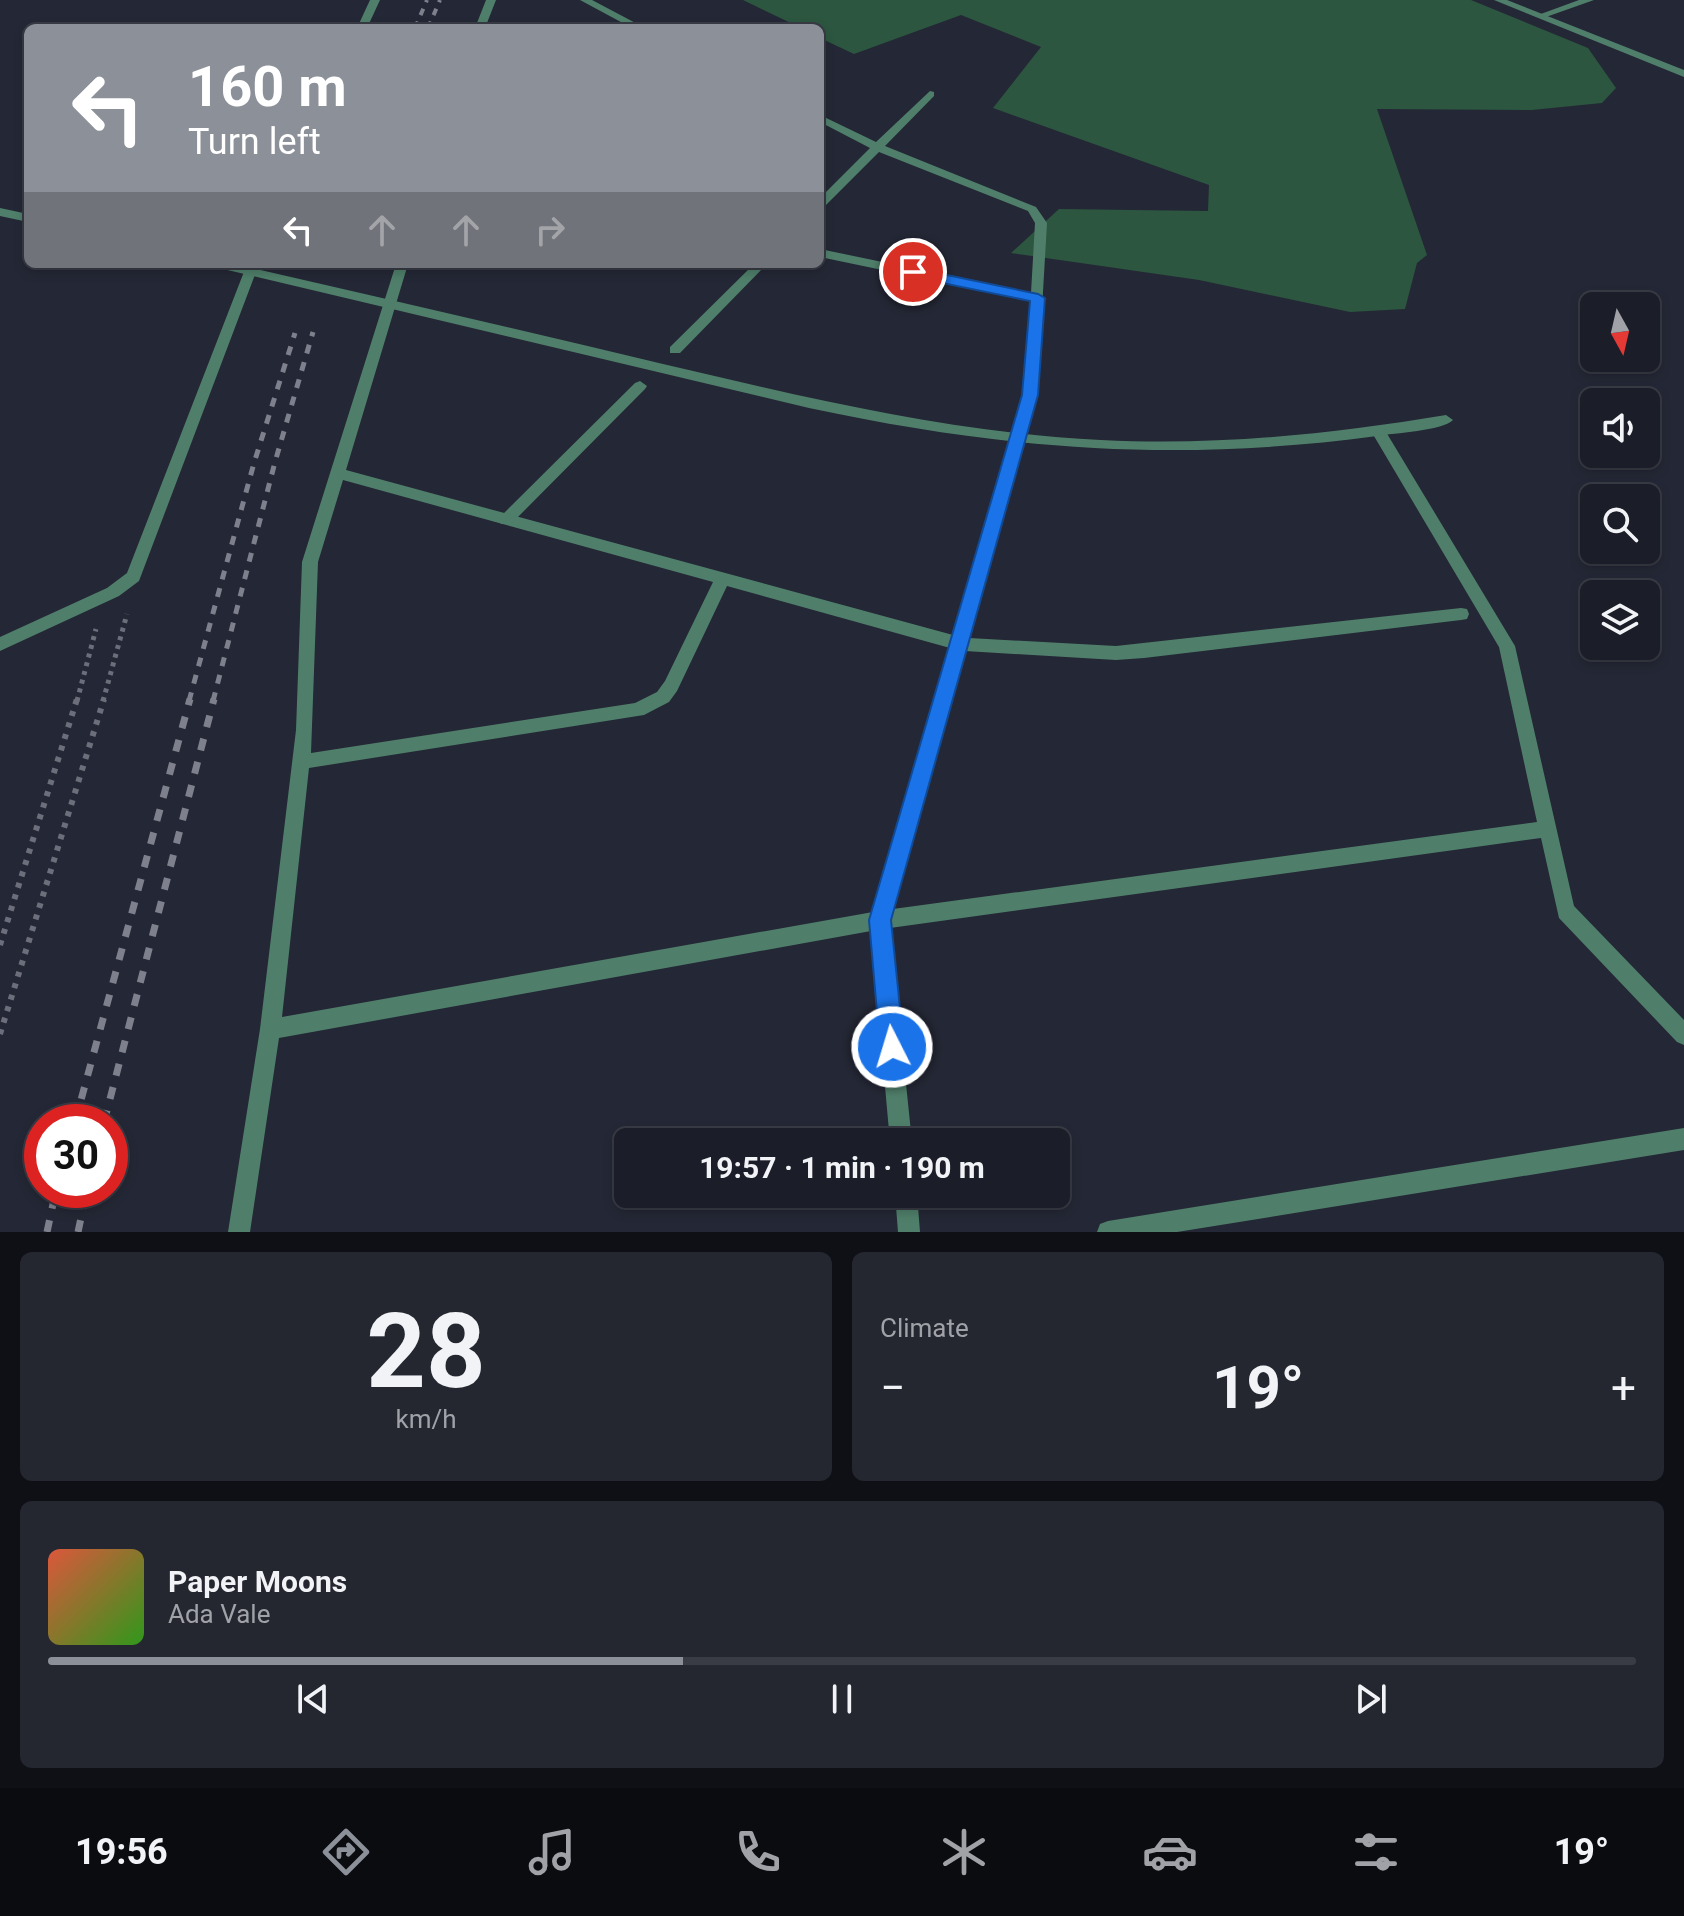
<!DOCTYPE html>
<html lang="en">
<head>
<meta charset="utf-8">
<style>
	body { margin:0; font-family:Roboto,sans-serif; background:#242630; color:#f1f3f6; height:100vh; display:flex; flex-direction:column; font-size:30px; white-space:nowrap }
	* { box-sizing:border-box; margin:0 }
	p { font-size:26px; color:#a0a2a8 }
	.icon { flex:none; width:44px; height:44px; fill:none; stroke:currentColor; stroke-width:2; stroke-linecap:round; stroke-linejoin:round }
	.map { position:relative; height:1232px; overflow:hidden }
	.sheet { display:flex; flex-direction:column; gap:20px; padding:20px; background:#0f1016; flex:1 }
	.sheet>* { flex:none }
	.guide { position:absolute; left:24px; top:24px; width:800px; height:244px; border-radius:12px; box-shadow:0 4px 12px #0003,0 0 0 2px #393b45; background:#8c9099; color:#fff; overflow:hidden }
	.needle { width:52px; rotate:172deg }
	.controls { position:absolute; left:1580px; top:292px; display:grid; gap:16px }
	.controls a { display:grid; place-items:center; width:80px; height:80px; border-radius:12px; background:#1b1d28; box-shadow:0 4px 12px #0003,0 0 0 2px #393b45; font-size:40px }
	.speed { position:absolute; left:24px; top:1104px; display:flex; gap:16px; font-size:40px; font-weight:700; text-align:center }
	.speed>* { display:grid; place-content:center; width:104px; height:104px; border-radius:50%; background:#1b1d28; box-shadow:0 4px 12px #0003,0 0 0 2px #393b45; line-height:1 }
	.speed .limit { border:12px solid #d22; background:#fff; color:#111 }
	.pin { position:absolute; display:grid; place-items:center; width:68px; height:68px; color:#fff; margin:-34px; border:4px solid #fff; border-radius:50%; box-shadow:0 2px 8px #0007 }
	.me { position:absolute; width:88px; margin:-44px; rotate:355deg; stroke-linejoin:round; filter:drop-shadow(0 0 6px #0008) }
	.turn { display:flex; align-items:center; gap:28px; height:168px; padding:0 32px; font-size:36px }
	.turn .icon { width:104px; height:104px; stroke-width:2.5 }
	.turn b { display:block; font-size:56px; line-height:68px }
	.lanes { display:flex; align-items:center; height:76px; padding:0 32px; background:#0003; justify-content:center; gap:40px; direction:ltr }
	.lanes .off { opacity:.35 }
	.big { font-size:60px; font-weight:700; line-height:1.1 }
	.sheet .tile { flex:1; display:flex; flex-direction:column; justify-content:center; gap:12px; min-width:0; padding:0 28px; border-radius:12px; background:#242630 }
	.sheet .dial { align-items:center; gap:0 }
	.dial b { font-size:104px; line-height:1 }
	.song { display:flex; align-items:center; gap:24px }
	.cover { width:96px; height:96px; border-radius:12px; background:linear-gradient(135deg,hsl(10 70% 55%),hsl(110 70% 35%)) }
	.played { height:8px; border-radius:4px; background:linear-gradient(90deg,#8c9099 40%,#393b45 40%) }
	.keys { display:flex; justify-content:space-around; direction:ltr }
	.heat { display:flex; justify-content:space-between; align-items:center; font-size:44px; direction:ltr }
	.sheet .tiles { flex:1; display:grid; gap:20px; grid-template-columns:1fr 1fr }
	.tile:last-child { grid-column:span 2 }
	.trip { position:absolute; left:614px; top:1128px; width:456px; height:80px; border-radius:12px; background:#1b1d28; box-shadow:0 4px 12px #0003,0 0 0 2px #393b45; font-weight:700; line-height:80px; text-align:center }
	.tabs { display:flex; height:128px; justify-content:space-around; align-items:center; background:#0b0c10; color:#a0a2a8 }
	.tabs .icon { width:56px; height:56px }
	.tabs .on { color:#8c9099 }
	.tabs b { font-size:36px; color:#f1f3f6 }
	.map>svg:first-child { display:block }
	.green { fill:#2c563f }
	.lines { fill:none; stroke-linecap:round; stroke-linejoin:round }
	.path-far1 { stroke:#6c6f7b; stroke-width:5; stroke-dasharray:4 5; stroke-linecap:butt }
	.path { stroke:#6c6f7b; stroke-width:6; stroke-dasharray:5 7; stroke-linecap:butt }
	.pedestrian { fill:#4f7f6a; fill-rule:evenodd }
	.minor { fill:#4f7f6a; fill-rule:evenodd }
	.tertiary { fill:#4f7f6a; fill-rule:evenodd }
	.rail-far2 { stroke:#7e818d; stroke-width:4; stroke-dasharray:7 7; stroke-linecap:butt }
	.rail-far1 { stroke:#7e818d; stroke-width:5; stroke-dasharray:9 9; stroke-linecap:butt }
	.rail { stroke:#7e818d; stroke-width:7; stroke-dasharray:12 12; stroke-linecap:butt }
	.route { fill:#1a73e8; stroke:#114b97; stroke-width:2 }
</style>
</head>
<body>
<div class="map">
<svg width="1684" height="1232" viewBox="0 0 1684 1232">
	<rect width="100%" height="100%" fill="#242735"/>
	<path class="green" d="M 743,0 L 1471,0 L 1588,48 L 1616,88 L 1602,103 L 1532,110 L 1377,109 L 1427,255 L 1417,263 L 1405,309 L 1350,312 L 1199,280 L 1011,253 L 1059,209 L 1208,211 L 1209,185 L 993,108 L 1041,47 L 961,15 L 854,54 L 820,38 L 820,28 L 801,28 Z"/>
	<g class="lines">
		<path class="path-far1" d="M 77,701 L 96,629
			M 103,701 L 127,614"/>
		<path class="path" d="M 0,945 L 77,699
			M 0,1034 L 104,699"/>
		<path class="pedestrian" d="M 754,264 L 767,264 L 680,353 L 670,353 L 670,347 Z
			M 640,381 L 647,386 L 645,389 L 511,524 L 501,524 L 499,520 L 501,516 L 635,383 Z"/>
		<path class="minor" d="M 370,0 L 380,0 L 367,28 L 357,28 Z
			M 486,0 L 496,0 L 485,28 L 475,28 Z
			M 580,0 L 592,0 L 645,28 L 632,28 Z
			M 1579,0 L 1594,0 L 1546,17 L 1538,15 Z
			M 930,91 L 934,92 L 934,96 L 885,146 L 1036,207 L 1047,223 L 1037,395 L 969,638 L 1116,646 L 1461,608 L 1467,609 L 1469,614 L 1467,619 L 1461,620 L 1144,658 L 1116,660 L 965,651 L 893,909 L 1537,822 L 1499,647 L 1371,431 L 1378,426 L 1383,427 L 1515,646 L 1574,906 L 1684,1020 L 1684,1045 L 1677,1042 L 1559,918 L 1541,838 L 890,928 L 912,1142 L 890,1142 L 871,931 L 279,1038 L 250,1232 L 228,1232 L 260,1029 L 296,730 L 302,562 L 396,264 L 408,264 L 346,470 L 953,635 L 1023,395 L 1031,301 L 820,257 L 820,249 L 1031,293 L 1035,223 L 1028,211 L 879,152 L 824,207 L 820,209 L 820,198 L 870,148 L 820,122 L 820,115 L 876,142 ZM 343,480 L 713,582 L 665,681 L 657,692 L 635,703 L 311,753 L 318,562 ZM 727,586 L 950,648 L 873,912 L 282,1017 L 309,768 L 644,715 L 669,702 L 677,691 Z
			M 247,264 L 259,264 L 139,581 L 119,596 L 0,651 L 0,637 L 107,588 L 127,573 Z
			M 1684,1128 L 1684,1150 L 1177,1232 L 1097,1232 L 1100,1224 L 1108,1221 Z
			M 895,1194 L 917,1194 L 920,1232 L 898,1232 Z"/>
		<path class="tertiary" d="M 1494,0 L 1507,0 L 1684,70 L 1684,77 Z
			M 0,208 L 28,214 L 28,222 L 0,216 Z
			M 213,264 L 235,264 C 378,297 521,330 663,364 C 808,398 952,433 1101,440 C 1217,446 1332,434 1446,415 L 1453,420 C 1442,431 1394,433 1377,436 C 1177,463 1006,450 809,408 L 219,268 Z"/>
		<path class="rail-far2" d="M 415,28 L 427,0
			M 428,28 L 440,0"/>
		<path class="rail-far1" d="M 189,701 L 254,463 L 295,333
			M 213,701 L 275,462 L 313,332"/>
		<path class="rail" d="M 75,1122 L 190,699
			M 104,1122 L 214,699
			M 47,1232 L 56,1190
			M 78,1232 L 87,1190"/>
	</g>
	<path class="route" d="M 913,268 L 1038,294 L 1045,298 L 1038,395 L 891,920 L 904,1047 L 900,1055 L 892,1059 L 884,1055 L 880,1047 L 869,920 L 1022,395 L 1030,301 L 908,276 L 908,269 Z"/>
</svg>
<div class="controls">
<a><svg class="needle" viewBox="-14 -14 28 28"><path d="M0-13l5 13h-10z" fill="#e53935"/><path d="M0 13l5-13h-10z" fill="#a0a2a8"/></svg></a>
<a><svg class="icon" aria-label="sound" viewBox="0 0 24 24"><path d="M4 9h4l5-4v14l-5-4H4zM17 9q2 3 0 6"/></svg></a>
<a><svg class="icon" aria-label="search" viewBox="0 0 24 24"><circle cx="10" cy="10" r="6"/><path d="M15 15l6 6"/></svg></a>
<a><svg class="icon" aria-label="layers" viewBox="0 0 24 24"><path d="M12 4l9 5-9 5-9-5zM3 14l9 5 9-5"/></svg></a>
</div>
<div class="speed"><div class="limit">30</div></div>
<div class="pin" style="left:913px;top:272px;background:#d93025"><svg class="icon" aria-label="arrive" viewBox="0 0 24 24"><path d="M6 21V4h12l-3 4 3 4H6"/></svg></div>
<svg class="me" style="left:892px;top:1047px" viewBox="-20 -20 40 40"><circle r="17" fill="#1a73e8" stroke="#fff" stroke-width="3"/><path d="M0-11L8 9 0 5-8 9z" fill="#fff"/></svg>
<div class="trip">19:57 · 1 min · 190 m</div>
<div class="guide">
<div class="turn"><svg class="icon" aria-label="left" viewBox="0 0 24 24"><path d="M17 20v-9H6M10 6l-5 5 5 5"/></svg><div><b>160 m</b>Turn left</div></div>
<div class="lanes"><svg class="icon" aria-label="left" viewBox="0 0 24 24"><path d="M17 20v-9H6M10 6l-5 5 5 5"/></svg><svg class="icon off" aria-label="ahead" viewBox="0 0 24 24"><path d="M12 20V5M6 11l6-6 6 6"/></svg><svg class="icon off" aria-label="ahead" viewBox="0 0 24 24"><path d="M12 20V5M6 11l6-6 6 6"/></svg><svg class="icon off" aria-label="right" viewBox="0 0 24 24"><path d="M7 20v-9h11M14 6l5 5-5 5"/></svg></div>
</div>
</div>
<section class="sheet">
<div class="tiles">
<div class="tile dial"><b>28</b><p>km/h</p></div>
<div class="tile"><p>Climate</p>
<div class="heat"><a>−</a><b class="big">19°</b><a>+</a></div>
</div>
<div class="tile">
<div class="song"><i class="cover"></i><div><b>Paper Moons</b><p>Ada Vale</p></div></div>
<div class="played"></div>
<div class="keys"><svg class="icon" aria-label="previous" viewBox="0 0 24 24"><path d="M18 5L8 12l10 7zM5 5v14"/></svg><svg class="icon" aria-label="pause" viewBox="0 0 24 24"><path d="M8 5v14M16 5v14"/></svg><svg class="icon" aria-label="next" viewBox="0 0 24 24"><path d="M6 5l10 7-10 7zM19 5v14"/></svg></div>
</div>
</div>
</section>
<nav class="tabs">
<b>19:56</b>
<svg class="icon on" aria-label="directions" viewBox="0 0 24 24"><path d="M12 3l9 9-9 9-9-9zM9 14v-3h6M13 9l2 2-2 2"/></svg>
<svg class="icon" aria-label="music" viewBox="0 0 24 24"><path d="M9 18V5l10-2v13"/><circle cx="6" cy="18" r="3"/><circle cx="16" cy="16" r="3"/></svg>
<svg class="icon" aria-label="phone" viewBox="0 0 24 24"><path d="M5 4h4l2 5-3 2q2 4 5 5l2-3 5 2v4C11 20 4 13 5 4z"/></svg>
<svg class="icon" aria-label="climate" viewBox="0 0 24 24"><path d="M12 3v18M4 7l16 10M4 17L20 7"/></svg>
<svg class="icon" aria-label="car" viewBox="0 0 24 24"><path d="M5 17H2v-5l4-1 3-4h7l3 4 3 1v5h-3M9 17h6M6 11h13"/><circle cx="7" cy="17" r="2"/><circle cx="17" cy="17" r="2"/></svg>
<svg class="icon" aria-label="filters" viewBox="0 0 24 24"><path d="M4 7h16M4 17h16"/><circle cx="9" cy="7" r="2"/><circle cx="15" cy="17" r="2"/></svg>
<b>19°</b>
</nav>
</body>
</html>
